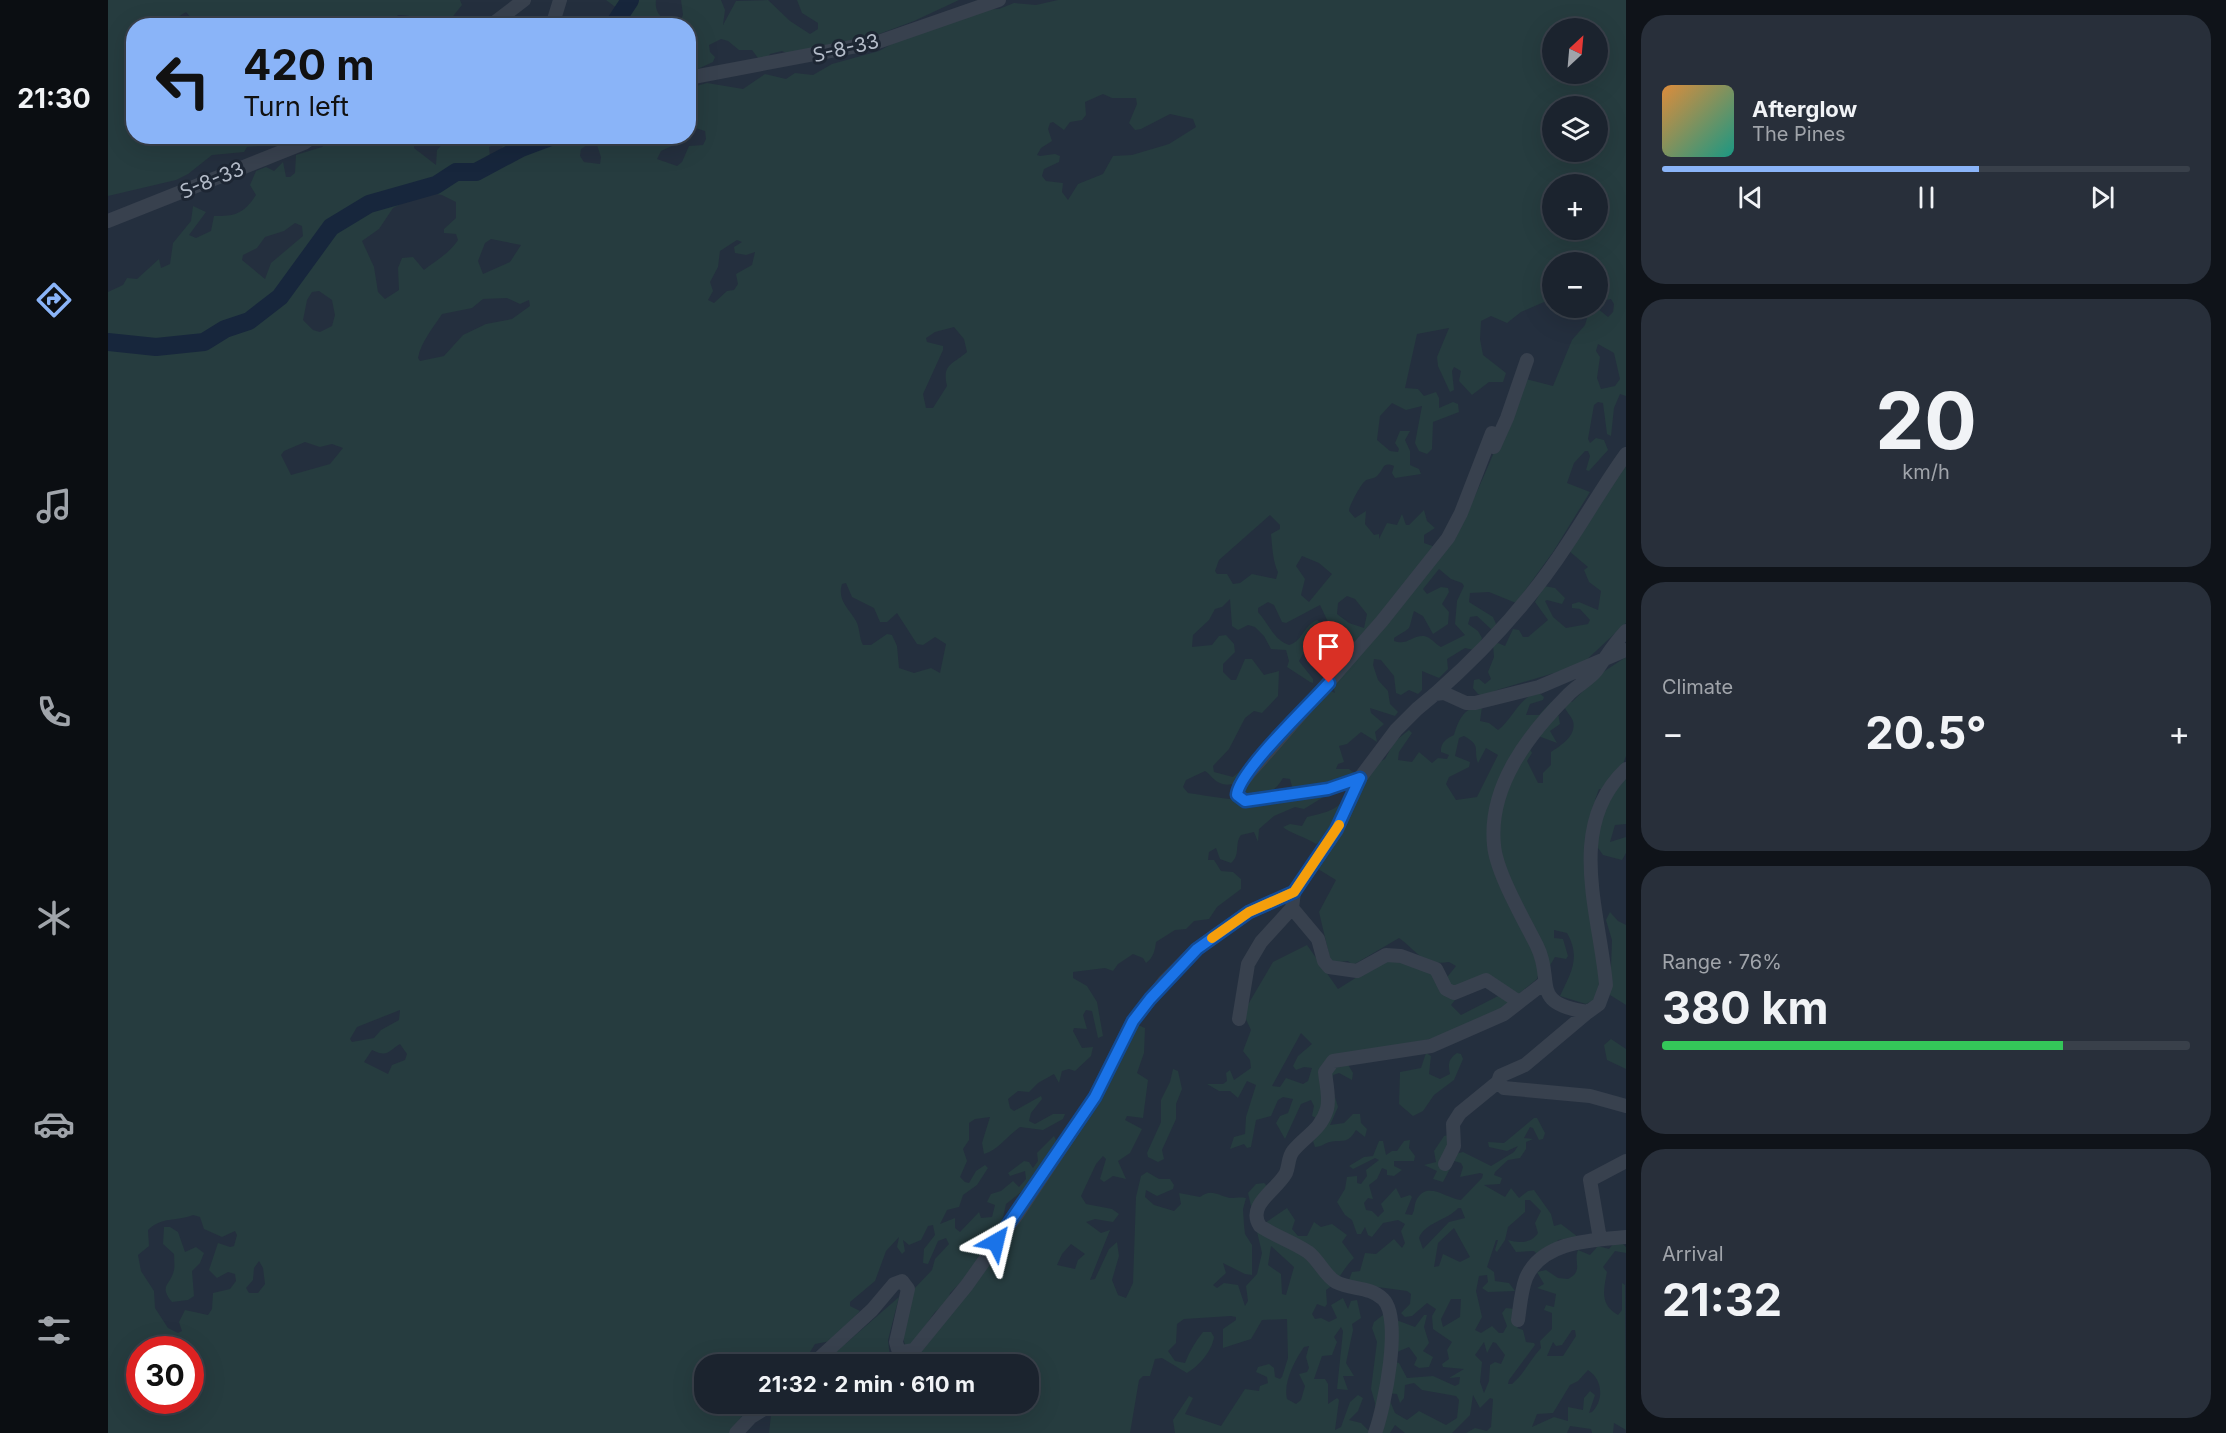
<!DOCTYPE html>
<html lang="en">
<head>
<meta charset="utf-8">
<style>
	body { margin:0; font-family:Inter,"Noto Sans Armenian",sans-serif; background:#282f3a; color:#f1f3f6; height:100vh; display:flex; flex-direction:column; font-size:22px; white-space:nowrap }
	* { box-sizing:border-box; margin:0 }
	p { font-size:20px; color:#a0a4aa }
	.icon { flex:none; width:33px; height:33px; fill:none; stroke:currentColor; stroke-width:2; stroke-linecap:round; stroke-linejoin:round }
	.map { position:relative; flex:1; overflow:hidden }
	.side { display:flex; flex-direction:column; gap:15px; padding:15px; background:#0f1319; width:600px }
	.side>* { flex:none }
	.banner { position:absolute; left:18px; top:18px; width:570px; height:126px; border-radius:24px; box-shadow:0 6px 24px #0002,0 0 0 2px #39404a; background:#8ab4f8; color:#111; overflow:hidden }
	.needle { width:39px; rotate:26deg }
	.buttons { position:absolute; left:1434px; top:18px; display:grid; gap:12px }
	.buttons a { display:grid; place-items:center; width:66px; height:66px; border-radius:50%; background:#1b232e; box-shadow:0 6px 24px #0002,0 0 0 2px #39404a; font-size:30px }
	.speed { position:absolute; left:18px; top:1336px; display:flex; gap:12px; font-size:30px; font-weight:700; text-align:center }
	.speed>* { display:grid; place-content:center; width:78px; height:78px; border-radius:50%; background:#1b232e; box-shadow:0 6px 24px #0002,0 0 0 2px #39404a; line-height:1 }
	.speed .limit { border:9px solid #d22; background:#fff; color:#111 }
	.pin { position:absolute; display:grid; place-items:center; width:51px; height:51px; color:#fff; margin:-62px -26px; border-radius:50% 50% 50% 0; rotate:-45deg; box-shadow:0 0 6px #0007 }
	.pin .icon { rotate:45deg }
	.me { position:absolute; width:66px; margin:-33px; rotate:37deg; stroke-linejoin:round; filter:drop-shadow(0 0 4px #0008) }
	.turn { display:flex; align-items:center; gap:21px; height:126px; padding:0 18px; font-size:27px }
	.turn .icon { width:78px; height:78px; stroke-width:2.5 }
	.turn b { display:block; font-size:42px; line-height:51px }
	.big { font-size:45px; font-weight:700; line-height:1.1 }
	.side .widget { flex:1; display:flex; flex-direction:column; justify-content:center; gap:9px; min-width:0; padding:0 21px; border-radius:24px; background:#282f3a }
	.side .dial { align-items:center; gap:0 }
	.dial b { font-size:78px; line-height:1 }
	.song { display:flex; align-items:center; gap:18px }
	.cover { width:72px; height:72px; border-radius:9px; background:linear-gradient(135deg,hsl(30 70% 55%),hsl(170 70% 35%)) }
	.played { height:6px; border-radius:3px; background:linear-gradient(90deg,#8ab4f8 60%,#39404a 60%) }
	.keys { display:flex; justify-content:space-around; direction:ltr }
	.heat { display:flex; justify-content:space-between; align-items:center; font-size:33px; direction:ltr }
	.charge { height:9px; border-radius:4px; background:linear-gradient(90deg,#34c759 76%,#39404a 0) }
	.trip { position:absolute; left:586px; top:1354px; width:345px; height:60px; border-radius:24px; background:#1b232e; box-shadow:0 6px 24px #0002,0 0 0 2px #39404a; font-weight:700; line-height:60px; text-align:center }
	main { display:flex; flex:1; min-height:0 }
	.dock { display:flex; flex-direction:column; width:108px; justify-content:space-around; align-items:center; background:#0b0e12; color:#a0a4aa }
	.dock .icon { width:42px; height:42px }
	.dock .on { color:#8ab4f8 }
	.dock b { font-size:27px; color:#f1f3f6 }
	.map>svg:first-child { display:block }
	.green { fill:#263c3f; fill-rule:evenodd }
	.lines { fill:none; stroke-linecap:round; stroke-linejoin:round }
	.river { stroke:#17263c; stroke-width:18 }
	.minor { stroke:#38414e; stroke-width:14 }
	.route-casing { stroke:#114b97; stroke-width:15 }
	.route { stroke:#1a73e8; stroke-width:10 }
	.slow { stroke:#f59e0b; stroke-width:10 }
	.labels { text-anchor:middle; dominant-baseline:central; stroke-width:6; stroke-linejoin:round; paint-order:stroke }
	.street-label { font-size:20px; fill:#b4bcc9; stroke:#1d2633 }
</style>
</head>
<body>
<main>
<nav class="dock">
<b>21:30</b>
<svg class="icon on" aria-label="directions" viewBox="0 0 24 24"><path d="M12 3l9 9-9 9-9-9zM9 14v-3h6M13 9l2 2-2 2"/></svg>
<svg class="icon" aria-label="music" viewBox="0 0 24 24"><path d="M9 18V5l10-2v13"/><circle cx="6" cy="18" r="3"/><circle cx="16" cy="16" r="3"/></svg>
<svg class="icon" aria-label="phone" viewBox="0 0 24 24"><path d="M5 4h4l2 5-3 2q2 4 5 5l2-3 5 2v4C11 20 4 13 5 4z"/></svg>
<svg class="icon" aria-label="climate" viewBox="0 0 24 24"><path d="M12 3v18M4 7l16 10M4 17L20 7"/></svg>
<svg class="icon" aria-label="car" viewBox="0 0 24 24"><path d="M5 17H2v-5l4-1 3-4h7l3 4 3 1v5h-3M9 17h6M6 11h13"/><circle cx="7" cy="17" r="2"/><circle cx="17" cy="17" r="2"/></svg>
<svg class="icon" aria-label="filters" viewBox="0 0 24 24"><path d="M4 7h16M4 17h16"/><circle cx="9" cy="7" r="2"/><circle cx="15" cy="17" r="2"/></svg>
</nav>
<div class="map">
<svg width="1518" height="1433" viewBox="0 0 1518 1433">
	<rect width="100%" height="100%" fill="#242f3e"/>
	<path class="green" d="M 0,0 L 352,0 L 354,5 L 338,25 C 321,26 309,14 290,15 L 282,25 L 89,25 L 78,12 L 65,20 L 69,25 L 26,26 L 26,136 L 162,137 L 151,146 L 139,147 L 136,152 L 104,155 L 80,174 L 68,180 L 0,196 Z
		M 498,0 L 548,0 C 546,15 557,22 571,23 L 575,15 L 573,0 L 613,0 L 617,10 L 615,25 L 628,1 L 660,0 L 682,21 L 702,34 L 710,29 L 710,23 L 694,13 L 689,0 L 851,0 L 806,21 L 728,50 L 683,55 L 674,51 L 662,54 L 657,60 L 650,58 L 644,50 L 631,50 L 620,41 L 613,39 L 601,45 L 602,52 L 607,57 L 605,62 L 581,73 L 580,26 L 506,25 L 503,22 L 510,9 Z
		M 950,0 L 1518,0 L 1518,396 L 1512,394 L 1506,408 L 1503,436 L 1499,434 L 1495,403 L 1490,402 L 1486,405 L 1480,439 L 1482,443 L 1488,438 L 1496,440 L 1500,450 L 1481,471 L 1478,470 L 1482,456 L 1480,451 L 1477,451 L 1466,463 L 1459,483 L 1482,492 L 1445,552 L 1408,603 L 1381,592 L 1362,593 L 1361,602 L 1385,617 L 1388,624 L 1384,630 L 1369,616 L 1362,617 L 1360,624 L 1370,631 L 1374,638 L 1370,651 L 1357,648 L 1339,659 L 1340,669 L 1331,678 L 1314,671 L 1314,690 L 1310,694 L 1301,690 L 1293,695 L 1288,693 L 1286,676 L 1273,660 L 1266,659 L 1265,665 L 1270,680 L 1280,691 L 1282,704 L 1290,712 L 1287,716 L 1262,708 L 1263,713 L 1276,724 L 1267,732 L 1269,742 L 1253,732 L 1239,744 L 1231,746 L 1236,762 L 1230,764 L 1228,769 L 1241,769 L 1254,779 L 1258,769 L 1277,759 L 1286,742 L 1301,730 L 1304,733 L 1291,752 L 1290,760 L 1304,762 L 1311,752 L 1324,763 L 1330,758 L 1339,759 L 1341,755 L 1333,752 C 1332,743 1339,738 1346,735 C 1350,721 1357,705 1374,707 L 1372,721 L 1381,723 L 1390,730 C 1405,719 1410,698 1430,692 L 1436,697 L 1435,700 L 1422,704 L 1418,715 L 1431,715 L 1443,702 L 1446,711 L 1450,713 L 1452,724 L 1442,731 L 1449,743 L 1425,734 L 1421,737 L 1419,744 L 1424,753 L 1419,761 L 1430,783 L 1435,783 L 1435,773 L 1443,765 L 1443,752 C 1452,746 1469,736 1465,721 C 1463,716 1457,710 1455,704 L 1456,696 L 1464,702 L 1492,674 L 1518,657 L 1518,756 L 1513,770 L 1496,789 L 1491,789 L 1487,800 L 1491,807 L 1489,814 L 1492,814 L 1518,774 L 1518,824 L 1507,825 L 1502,842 L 1518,837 L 1518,853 L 1514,860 L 1495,855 L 1488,845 L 1488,825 L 1483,826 L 1481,832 L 1478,873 L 1494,959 L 1489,998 L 1478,1004 L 1452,996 C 1463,972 1473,958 1459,933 L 1446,930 L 1446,938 L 1455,939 L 1460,956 L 1458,959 L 1447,957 L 1441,967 L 1433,965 L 1429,979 L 1408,996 L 1379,978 L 1355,990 L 1343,1005 L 1353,1015 L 1392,995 L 1404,1004 L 1341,1034 L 1286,1048 L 1218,1060 L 1222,1068 L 1239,1063 L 1245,1073 L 1244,1080 L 1231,1073 L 1225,1075 L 1224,1087 L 1230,1107 L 1222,1125 L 1236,1123 L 1245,1114 L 1252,1114 L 1253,1123 L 1259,1129 L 1257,1137 L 1248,1130 C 1239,1145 1235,1139 1222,1142 C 1216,1143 1214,1147 1207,1147 L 1205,1141 L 1214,1126 L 1213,1120 L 1204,1116 L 1206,1106 L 1203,1100 L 1193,1104 L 1177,1139 L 1168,1123 L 1172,1116 L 1180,1113 L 1185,1099 L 1175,1097 L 1170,1100 L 1163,1116 L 1148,1120 L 1143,1147 L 1139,1148 L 1136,1144 L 1122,1149 L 1126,1137 L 1137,1134 L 1138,1117 L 1148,1085 L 1139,1081 L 1130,1098 L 1122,1091 L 1111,1091 L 1099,1084 L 1115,1084 L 1119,1081 L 1118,1073 L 1122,1070 L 1126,1080 L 1143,1068 L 1142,1060 L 1135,1051 L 1143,1030 L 1135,1013 L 1165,962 L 1199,945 L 1230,989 L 1273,962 L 1294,958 L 1307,968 L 1328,974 L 1332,986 L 1348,966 L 1341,962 C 1315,966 1310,952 1291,938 L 1245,965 L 1240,961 L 1223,963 L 1211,912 L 1228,880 L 1210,869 L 1222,845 L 1213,841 L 1208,844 C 1199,838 1180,832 1175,827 L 1182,824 L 1194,826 L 1199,817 C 1216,813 1232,810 1240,794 L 1236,787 L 1230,788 L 1196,809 L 1187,807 L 1166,816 L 1151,829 L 1150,842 L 1146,832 L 1133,835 C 1126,844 1133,855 1123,863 L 1112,859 L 1108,848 L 1101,852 L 1100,860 L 1106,860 L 1113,871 L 1125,872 L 1133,879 L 1133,889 L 1109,907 L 1101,919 L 1086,921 L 1078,929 L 1067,930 L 1048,942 C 1047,951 1045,958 1038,963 L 1035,958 L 1025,954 L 1010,964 L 1005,971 L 997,968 L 965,972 L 965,978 L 979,986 L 989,1002 L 995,1036 L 990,1038 L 984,1011 L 978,1010 L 975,1015 L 979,1029 L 966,1028 L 965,1031 L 974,1048 L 985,1047 L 983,1056 L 967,1071 L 961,1069 L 954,1071 L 951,1083 L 946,1074 L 930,1083 L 921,1092 L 910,1091 L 900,1099 L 902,1108 L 906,1111 L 933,1096 L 934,1099 L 923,1113 L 921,1121 L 927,1124 L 945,1114 L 957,1114 L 955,1119 L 935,1130 L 912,1127 C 899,1136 890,1150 876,1154 L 874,1143 L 882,1117 L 867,1119 L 861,1123 L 861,1140 L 855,1149 L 859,1161 L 852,1177 L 857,1182 L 861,1183 L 868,1171 L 877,1165 L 880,1168 L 869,1185 L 855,1195 L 851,1207 L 839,1210 L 832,1224 L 847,1218 L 847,1228 L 852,1232 L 871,1212 L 873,1218 L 884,1217 L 887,1205 L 879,1202 L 883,1194 L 893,1191 L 905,1181 L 911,1187 L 918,1179 L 917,1171 L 902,1176 L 900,1173 L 916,1161 L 921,1162 L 925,1168 L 930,1161 L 929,1153 L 946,1136 L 948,1140 C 943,1170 921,1186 898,1204 L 892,1231 L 864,1271 L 842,1293 L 841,1301 L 827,1312 L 804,1345 L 797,1345 L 794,1334 L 806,1289 L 824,1270 L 827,1259 L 841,1244 L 838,1238 L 830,1241 L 820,1264 L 815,1263 L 816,1249 L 827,1235 L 825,1225 L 820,1226 L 813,1240 L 801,1245 L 795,1240 L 797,1251 L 794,1254 L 789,1247 L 791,1237 L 778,1251 L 767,1281 L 742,1302 L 742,1306 L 752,1311 L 723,1341 L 707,1344 L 694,1365 L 685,1365 L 682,1362 L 677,1365 L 597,1365 L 597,1404 L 643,1404 L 621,1433 L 0,1433 L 0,292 L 15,285 L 19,278 L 29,279 L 51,259 L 53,268 L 62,264 L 65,243 L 83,221 L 85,206 L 98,212 L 81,235 L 88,238 L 103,231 L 106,216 C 126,216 135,215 148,195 L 142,185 L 148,171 L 158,167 L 166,171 L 175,162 L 178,177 L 182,177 L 187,173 L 188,155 L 214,147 L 226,137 L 312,137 L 306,141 L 306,148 L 328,165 L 329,150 L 341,137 L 384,137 L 388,144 L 381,147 L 382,158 L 387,160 L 396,144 L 394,140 L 389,139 L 390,137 L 403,137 L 404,141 L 417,145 L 422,144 L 422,137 L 510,137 L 514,142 L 523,137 L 563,137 L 568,141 L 566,145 L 553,151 L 549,159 L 569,166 L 574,162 L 581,146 L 595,145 L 598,139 L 597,131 L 581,126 L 581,88 L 599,83 L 635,89 L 657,74 L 678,79 L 687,73 L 705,75 L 724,64 L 771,51 L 824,22 L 859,10 L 891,9 L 906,3 L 928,5 ZM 1444,28 L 1490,28 L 1490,74 L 1444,74 ZM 995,94 L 1004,98 L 1028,98 L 1029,104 L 1021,123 L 1027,130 L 1033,129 L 1062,114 L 1085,119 L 1088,127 L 1061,144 L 1024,155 L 1005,156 L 995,174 L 970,184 L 960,200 L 954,192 L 955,183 L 938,181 L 934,176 L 936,169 L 951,162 L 952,156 L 947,154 L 932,156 L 929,155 L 933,148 L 944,141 L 940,129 L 942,123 L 945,122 L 956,130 L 962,122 L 974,120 L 978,115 L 977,102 ZM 1444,106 L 1490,106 L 1490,152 L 1444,152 ZM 482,143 L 489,145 L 493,157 L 492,164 L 476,162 L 472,156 L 473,149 ZM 1444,184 L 1490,184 L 1490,230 L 1444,230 ZM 316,192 L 334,195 L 348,202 L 348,218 L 336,229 L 336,233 L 348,234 L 350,240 C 342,253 327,261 316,270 L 305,257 L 294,258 L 290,268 L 291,290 L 277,299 L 270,292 L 266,267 L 254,241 L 271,229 L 285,208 ZM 187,223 L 194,226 L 195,236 L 163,263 L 157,279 L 134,260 L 135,255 L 149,248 L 157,237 L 176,231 ZM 383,239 L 413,245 L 402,262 L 375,274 L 370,261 L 377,243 ZM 629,240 L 634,242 L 626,247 L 627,253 L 638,255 L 647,252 L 644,265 L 628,274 L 630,284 L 626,290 L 619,291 L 606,303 L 600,300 L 605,291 L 602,282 L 610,267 L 612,251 ZM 1444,262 L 1490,262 L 1490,302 L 1496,305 L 1498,300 L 1503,299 L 1506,304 L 1505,312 L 1500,317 L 1489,308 L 1482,308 L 1477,325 L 1464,340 L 1445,386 L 1414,378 C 1400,416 1358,538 1325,556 L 1327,547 L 1316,543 L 1316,535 L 1327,528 L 1319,521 L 1316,510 L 1301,525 L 1298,525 L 1294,514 L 1289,525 L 1279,523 L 1271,539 L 1271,534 L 1266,535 L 1257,524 L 1258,511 L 1247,518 L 1241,511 C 1241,506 1252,486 1256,482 C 1259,478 1266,479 1269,476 C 1276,470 1274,461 1286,466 L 1284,473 L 1287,478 L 1313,474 L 1311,469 L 1302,465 L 1302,451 L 1297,440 L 1302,431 L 1292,431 L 1287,443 L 1291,449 L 1290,452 L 1282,451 L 1269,440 L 1272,416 L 1284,403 L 1298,410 L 1314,406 L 1307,443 L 1311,451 L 1319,454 L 1324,449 L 1325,422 L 1351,412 L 1350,404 L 1345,402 L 1331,408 L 1331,398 L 1328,392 L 1316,396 L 1310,389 L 1297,388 L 1309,334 L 1341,328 L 1329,357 L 1330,366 L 1342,392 L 1346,390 L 1344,371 L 1346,367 L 1353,371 L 1351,381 L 1364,395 L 1381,382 L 1395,382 L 1398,373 L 1375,355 L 1372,339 L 1373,321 L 1383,316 L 1399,323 L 1413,312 L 1436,302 L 1448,310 L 1449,308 L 1444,308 ZM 211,291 L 224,300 L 227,315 L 224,326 L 212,332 L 205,330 L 195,320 L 199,300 L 204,292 ZM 399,298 L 412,304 L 421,300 L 422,306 L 404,319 L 378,324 L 355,335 L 336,356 L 312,361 L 310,358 C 313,342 325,328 334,314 L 364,308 L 375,299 ZM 846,327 L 856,339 L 859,352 C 844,365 834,364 839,386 L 825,408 L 818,408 L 815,394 L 835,350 L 835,346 L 819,342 L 818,338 L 827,332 ZM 1490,344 L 1506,353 L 1512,379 L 1507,386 L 1493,389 L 1489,378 L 1492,357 L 1488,351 ZM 197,442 L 212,447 L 224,444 L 235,448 L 222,464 L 183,475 L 173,455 L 176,451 ZM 1162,515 L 1172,525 L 1172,529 L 1163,534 C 1164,545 1165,563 1170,572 L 1168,579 L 1144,574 L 1132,583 L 1125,584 L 1119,574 L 1109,574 L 1107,571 L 1111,560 ZM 1194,556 L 1211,563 L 1224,574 L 1201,602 L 1193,595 L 1197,579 L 1188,566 ZM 1331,569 L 1343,579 L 1354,583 L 1356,586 L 1349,601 L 1347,624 L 1357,635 L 1333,647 C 1327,644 1323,637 1316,636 C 1304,635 1299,646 1286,641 L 1286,638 C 1306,625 1299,633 1306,611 L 1315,616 L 1325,634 L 1340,624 L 1341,612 L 1334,604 L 1341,592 L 1340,588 L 1333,587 L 1319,594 L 1315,589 ZM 738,583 L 744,597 L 766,608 L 772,622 L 779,622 L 789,613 L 809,644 L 815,645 L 827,637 L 838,644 L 832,673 L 823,668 L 806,673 L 791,668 L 789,646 L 784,635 L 779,634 L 763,645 L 755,645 C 751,638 752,628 748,621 C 741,608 729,601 734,584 ZM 1239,596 L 1247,599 L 1259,614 L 1256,628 L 1241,623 L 1229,614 L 1230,603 ZM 1122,599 L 1124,626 L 1130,630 L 1140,625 L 1147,627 L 1156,636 L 1163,649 L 1178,650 L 1181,661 L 1179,667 L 1202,682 L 1205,683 L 1205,679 L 1191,661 L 1195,654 L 1206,653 L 1216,646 L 1233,663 L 1234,671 L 1223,680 L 1227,693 L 1221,690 C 1188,720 1154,751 1134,792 C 1151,801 1167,793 1175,778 L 1182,779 L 1185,790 L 1200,786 L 1199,793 C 1160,807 1120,799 1080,793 L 1075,787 L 1078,780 L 1097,771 C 1102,774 1106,781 1112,783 C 1129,791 1140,769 1148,757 L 1125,777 L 1106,772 L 1105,766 L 1121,749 L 1137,718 L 1146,711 L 1154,713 L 1170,696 L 1171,671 L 1156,675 L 1144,659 L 1137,659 L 1128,680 L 1123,680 L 1115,672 L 1115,664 L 1127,652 L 1126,644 L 1118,635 L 1111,636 L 1104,645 L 1084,647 L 1085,635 L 1101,620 L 1107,609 L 1114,607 ZM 1160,602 L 1166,605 L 1174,622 L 1178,623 L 1212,605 L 1221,624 L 1217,626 L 1209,620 C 1195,626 1195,641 1181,645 C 1166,640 1160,623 1150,612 L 1150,608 ZM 1356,736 C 1374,746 1365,749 1370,763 L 1378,748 L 1390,755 L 1369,797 L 1348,800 L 1338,784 L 1341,777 L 1361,767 L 1362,762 L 1347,756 L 1351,738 ZM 1248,789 L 1246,802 L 1231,834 L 1229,820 ZM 292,1010 L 291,1020 L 273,1030 L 266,1038 L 244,1042 L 242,1039 L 249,1027 ZM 1193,1033 L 1204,1044 L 1190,1056 L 1185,1066 L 1188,1070 L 1196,1067 L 1204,1068 L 1200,1081 L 1195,1084 L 1178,1078 L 1172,1087 L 1164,1086 ZM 292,1044 L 299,1054 L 297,1060 L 284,1065 L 280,1074 L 256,1062 L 264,1050 C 280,1058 280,1051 292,1044 ZM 85,1215 L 92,1217 L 96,1229 L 114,1237 L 127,1231 L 129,1235 L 126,1246 L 122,1247 L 110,1243 L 101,1270 L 109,1278 L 120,1272 L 127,1274 L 128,1281 L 122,1289 L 105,1293 L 104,1309 L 100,1315 L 77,1310 L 71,1322 L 74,1331 L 70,1333 L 60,1328 L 47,1308 L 46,1291 L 33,1271 L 30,1255 L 41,1246 L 40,1230 C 55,1216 67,1222 85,1215 ZM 151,1261 L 155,1268 L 157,1284 L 150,1293 L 141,1293 L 138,1288 L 145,1280 L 146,1268 ZM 32,1350 L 82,1350 L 82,1401 L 32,1401 Z
		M 1518,464 L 1518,623 L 1473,665 L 1389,690 L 1379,697 L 1370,694 L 1365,688 L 1366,680 L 1371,679 L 1377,684 L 1383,679 L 1380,672 L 1386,657 L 1385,645 L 1390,643 L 1397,646 L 1405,629 L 1411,630 L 1415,637 L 1420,637 L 1440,620 L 1427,602 L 1436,586 L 1447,588 L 1457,598 L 1454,604 L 1439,600 L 1437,601 L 1445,617 L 1458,628 L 1480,624 L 1482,620 L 1472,609 L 1464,608 L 1464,604 L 1471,602 L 1490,610 L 1493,591 L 1481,582 L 1476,570 L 1480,567 L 1461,551 Z
		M 1502,912 L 1510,921 L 1518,925 L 1518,1005 L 1502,995 L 1504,940 L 1498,920 Z
		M 1030,1025 L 1037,1028 L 1036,1053 L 1029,1073 L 1040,1080 L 1035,1118 L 1019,1116 L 1017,1120 L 1034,1129 L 1022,1153 L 1010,1161 L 1018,1179 L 1005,1176 L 996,1182 L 992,1179 L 998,1159 L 995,1156 L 988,1164 L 973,1196 L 978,1204 L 1004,1209 L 1011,1214 L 1005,1222 L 987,1219 L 978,1222 L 993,1233 L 1002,1230 L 982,1280 L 987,1279 L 1001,1249 L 1009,1242 L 1011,1256 L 1004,1280 L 1010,1295 L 1018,1298 L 1025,1283 L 1028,1197 L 1033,1176 L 1039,1172 L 1051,1179 L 1062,1179 L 1066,1185 L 1065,1189 L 1049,1196 L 1038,1190 L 1037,1197 L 1046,1205 L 1066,1211 L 1073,1204 L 1071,1193 L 1092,1197 C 1104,1188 1110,1196 1122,1198 C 1128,1198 1132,1197 1138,1198 L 1135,1209 L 1136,1225 L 1137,1234 L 1144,1245 L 1144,1275 L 1137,1274 L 1115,1263 L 1118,1273 L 1105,1285 L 1109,1288 L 1116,1283 L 1130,1285 L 1137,1306 L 1140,1301 L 1138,1286 L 1149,1274 L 1154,1253 L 1140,1193 L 1148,1184 L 1156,1183 L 1160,1187 L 1154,1215 L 1157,1223 L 1179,1208 L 1187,1220 L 1184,1229 L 1190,1236 L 1199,1236 L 1206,1222 L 1213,1227 L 1224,1224 L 1239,1235 L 1234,1242 L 1246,1258 C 1235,1268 1231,1282 1218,1290 L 1219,1304 L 1217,1307 L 1209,1304 L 1204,1314 L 1207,1319 L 1213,1318 L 1221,1322 L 1229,1318 L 1223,1305 L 1235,1298 L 1240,1309 L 1243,1301 L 1249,1300 L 1253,1318 L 1244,1324 L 1245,1330 L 1238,1363 L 1246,1376 L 1235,1376 L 1240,1390 L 1229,1389 L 1235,1331 L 1233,1327 L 1226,1337 L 1229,1342 L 1224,1355 L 1214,1356 L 1206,1379 L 1217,1379 L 1220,1384 L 1220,1404 L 1229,1398 L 1231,1400 L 1227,1430 L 1233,1427 L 1242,1402 L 1250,1395 L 1255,1398 L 1250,1411 L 1241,1420 L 1253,1423 L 1263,1433 L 1067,1433 L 1065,1420 L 1081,1396 L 1085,1398 L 1077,1414 L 1113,1426 L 1137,1389 L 1151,1391 L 1152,1386 L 1160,1383 L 1159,1377 L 1148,1372 L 1150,1367 L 1161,1364 L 1166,1368 L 1167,1377 L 1172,1379 L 1174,1377 L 1180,1358 L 1179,1319 L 1154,1320 L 1143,1339 L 1115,1348 L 1115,1329 L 1128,1320 L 1128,1317 L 1123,1316 L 1076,1319 L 1069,1324 L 1068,1343 L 1060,1351 L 1067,1361 L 1077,1363 C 1081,1352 1087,1342 1095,1332 L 1103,1332 L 1106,1337 C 1104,1351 1091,1366 1079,1373 L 1054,1358 L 1047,1359 L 1042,1376 L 1035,1376 L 1031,1380 L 1022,1433 L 661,1433 L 663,1415 L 671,1404 L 921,1404 L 921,1365 L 713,1365 L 791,1297 L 780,1340 L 782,1357 L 799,1360 L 811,1352 ZM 963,1244 L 977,1254 L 970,1260 L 967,1269 L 949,1265 L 954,1254 ZM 1163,1246 L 1186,1267 L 1178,1295 L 1174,1294 L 1173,1274 L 1160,1265 ZM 1201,1346 L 1198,1357 L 1201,1368 L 1199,1372 L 1191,1374 L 1197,1386 L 1193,1400 L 1188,1404 L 1179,1399 C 1175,1382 1187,1360 1196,1347 Z
		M 1503,1039 L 1518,1049 L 1518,1069 L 1499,1060 L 1496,1045 Z
		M 1318,1053 L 1323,1056 L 1321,1074 L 1332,1079 L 1342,1074 C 1340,1065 1340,1059 1349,1053 L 1353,1054 L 1355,1059 L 1346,1080 L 1326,1095 L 1315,1111 L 1305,1116 L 1291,1104 L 1292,1072 L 1313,1068 Z
		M 1065,1069 L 1070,1071 L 1074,1089 L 1068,1104 L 1068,1119 L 1054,1150 L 1056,1159 L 1050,1162 L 1040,1157 L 1039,1153 L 1053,1122 L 1053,1100 L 1062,1082 Z
		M 1426,1118 L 1429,1118 L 1437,1133 L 1435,1139 L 1431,1140 L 1425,1128 L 1422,1127 L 1416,1138 L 1425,1139 L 1418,1142 L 1418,1149 L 1412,1158 L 1400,1160 L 1387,1172 L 1386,1175 L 1394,1178 L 1392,1184 L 1376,1185 L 1397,1197 L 1403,1188 L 1411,1198 L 1420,1191 L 1426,1190 L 1443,1214 L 1446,1226 L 1453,1224 L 1470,1237 L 1450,1240 L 1446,1251 L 1429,1254 L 1426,1251 L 1408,1252 L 1400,1240 C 1410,1243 1423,1244 1430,1233 L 1427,1223 L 1433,1211 L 1422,1200 L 1417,1200 L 1417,1212 L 1400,1227 L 1397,1240 L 1389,1252 L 1387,1250 L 1390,1240 L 1388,1240 L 1379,1267 L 1386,1272 L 1387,1281 L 1401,1283 L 1407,1291 L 1380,1292 L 1374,1288 L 1380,1282 L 1379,1275 L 1371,1276 L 1368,1291 L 1374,1317 L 1367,1330 L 1373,1333 L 1384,1326 L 1391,1333 L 1395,1333 L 1399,1326 L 1394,1313 L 1398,1308 L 1407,1309 L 1417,1318 L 1416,1323 L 1409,1328 L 1415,1330 L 1418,1342 L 1426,1343 L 1427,1345 L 1401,1380 L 1400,1384 L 1404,1384 C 1417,1373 1421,1361 1433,1348 L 1432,1341 L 1444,1329 L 1444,1313 L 1436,1310 L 1438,1305 L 1446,1307 L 1448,1294 L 1429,1288 L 1436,1284 L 1429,1272 L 1438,1270 L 1450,1278 L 1460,1279 C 1476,1271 1465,1262 1470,1250 L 1482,1255 L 1490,1246 L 1501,1249 L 1506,1243 L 1512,1241 L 1518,1247 L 1518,1253 L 1507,1251 L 1495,1267 L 1499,1272 C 1496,1289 1491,1304 1510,1315 L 1514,1310 L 1514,1283 L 1517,1285 L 1518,1430 L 1506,1423 L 1505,1433 L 1484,1433 L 1483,1429 L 1462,1426 L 1459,1433 L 1358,1433 L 1367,1428 L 1379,1431 L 1383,1427 L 1385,1399 L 1382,1398 L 1372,1408 L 1365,1395 L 1362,1415 L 1344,1433 L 1297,1433 L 1287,1425 L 1282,1433 L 1269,1433 L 1267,1403 L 1263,1389 L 1269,1342 L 1264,1328 L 1266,1322 L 1275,1315 L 1307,1327 L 1316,1315 L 1319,1315 L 1316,1327 L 1321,1343 L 1315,1351 L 1325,1357 L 1321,1367 L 1311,1368 L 1306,1365 L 1309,1358 L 1301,1347 L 1289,1352 L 1285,1361 L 1291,1363 L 1299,1378 L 1325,1376 L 1347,1386 L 1351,1384 L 1352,1377 L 1341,1378 L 1356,1369 L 1335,1367 L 1334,1364 L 1341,1359 L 1339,1350 L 1344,1342 L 1325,1329 L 1324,1316 L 1328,1309 L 1319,1303 L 1304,1316 L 1297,1317 L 1293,1313 L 1302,1304 L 1303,1294 L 1299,1291 L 1255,1285 L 1241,1280 L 1244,1272 L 1252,1271 L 1257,1253 L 1268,1254 L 1286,1239 L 1294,1248 L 1297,1243 L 1293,1231 L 1297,1224 L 1290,1220 L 1275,1223 L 1264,1237 L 1260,1235 L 1257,1227 L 1253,1234 L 1249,1234 L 1244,1220 L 1237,1215 L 1229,1202 L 1237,1189 L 1239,1177 L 1249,1176 L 1249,1183 L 1253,1184 L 1259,1176 L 1258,1170 L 1271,1160 L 1267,1158 L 1245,1169 L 1241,1166 L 1256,1157 L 1265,1156 L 1271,1141 L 1275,1141 L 1278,1155 L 1284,1151 L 1289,1151 L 1296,1141 L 1302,1140 L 1301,1148 L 1307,1156 L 1306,1161 L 1286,1161 L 1286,1166 L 1294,1170 L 1286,1176 L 1279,1175 L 1279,1170 L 1274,1168 L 1269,1179 L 1261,1185 L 1265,1199 L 1260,1198 L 1256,1203 L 1258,1210 L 1264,1211 L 1270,1217 L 1276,1211 L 1273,1204 L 1288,1188 L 1293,1198 L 1302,1195 L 1304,1197 L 1297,1214 L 1304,1215 C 1307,1210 1306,1206 1308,1201 C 1318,1179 1339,1199 1353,1200 L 1374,1178 L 1375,1174 L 1372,1173 L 1352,1177 L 1355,1167 L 1353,1163 L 1346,1161 L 1335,1182 L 1325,1179 L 1329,1171 L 1316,1165 L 1328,1162 L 1326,1151 L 1336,1136 L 1340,1135 L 1347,1154 L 1355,1152 L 1383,1166 L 1406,1152 L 1410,1146 L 1399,1151 L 1381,1147 L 1380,1142 L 1396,1143 ZM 1350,1208 L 1353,1208 L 1357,1218 L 1341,1222 L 1315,1249 L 1311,1238 C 1316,1223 1340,1220 1350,1208 ZM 1346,1228 L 1362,1257 L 1352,1262 L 1335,1254 L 1331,1266 L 1326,1267 L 1330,1243 ZM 1343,1299 L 1353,1299 L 1352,1317 L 1335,1327 L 1333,1319 ZM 1464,1330 L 1467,1330 L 1468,1336 L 1455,1356 L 1439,1356 L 1445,1342 L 1448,1346 L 1454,1345 ZM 1376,1342 L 1379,1353 L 1385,1342 L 1388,1343 L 1397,1355 L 1393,1364 L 1387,1362 L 1382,1365 L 1381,1381 L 1376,1393 L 1372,1382 L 1374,1362 L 1367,1355 ZM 1480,1370 C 1495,1380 1496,1400 1484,1412 L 1481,1413 L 1487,1395 L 1482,1391 L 1476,1398 L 1475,1410 L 1460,1407 L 1460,1421 L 1446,1417 L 1424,1427 L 1429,1414 L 1445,1413 L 1462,1385 L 1470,1381 ZM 1306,1383 L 1314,1390 L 1348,1396 L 1351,1400 L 1349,1418 L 1338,1425 L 1311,1411 L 1299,1420 L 1287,1413 L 1282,1401 L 1280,1403 L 1277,1393 L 1289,1394 L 1292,1403 L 1296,1398 L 1297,1385 Z
		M 56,1227 L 62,1227 L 70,1232 L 77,1252 L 88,1247 L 96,1253 L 92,1263 L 84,1271 L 86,1296 L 80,1300 L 64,1302 C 50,1285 63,1285 66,1270 C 67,1265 66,1259 66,1254 L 55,1244 Z"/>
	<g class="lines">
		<path class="river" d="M 505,26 L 522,0
			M 0,342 L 48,347 L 96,342 L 117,329 L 141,321 L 172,297 L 223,227 L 261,204 L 328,185 L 348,172 L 368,172 L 413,148 L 445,136"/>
		<path class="minor" d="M 382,26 L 416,0
			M 444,26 L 452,0
			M 580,78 L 770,42 L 891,0
			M 0,221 L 196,143 L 206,136
			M 1386,447 L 1399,418 L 1419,360
			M 1518,631 C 1504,646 1499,656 1488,671 C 1481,680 1468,686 1460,695 C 1421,734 1380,786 1386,845 C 1388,872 1416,920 1429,946 C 1447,982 1420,1003 1480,1012 L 1491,1004 L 1498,985 C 1492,914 1457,826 1518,769
			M 1327,694 C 1378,649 1423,600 1460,543 C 1480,513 1497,483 1518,454
			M 1252,778 L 1220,789 L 1137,801 L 1129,795 L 1131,786 L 1141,773 L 1274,621 L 1340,538 L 1353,513 L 1384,433
			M 1186,892 L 1184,908 L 1210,939 L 1216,961 L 1221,967 L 1249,971 L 1278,955 L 1293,956 L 1328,969 L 1338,989 L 1346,993 L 1378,980 L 1411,1002
			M 1480,1012 L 1417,1065 L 1392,1076 L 1390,1082 L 1396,1088 L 1482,1096 L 1518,1106
			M 1131,1019 L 1140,964 L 1153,942 L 1184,908
			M 1337,1164 L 1346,1146 L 1345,1124 L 1352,1113 L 1390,1082
			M 1492,1239 L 1482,1180 L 1518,1161
			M 1410,1320 C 1412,1307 1413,1291 1418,1278 C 1434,1241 1483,1240 1518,1237
			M 704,1365 L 764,1310 L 786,1284 L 794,1281 L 800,1289 L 788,1342 L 790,1349 L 794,1352 L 806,1350 L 859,1285 L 910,1213 L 987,1097 L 1025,1021 L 1056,982 L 1089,949 L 1114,931 L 1141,912 L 1186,892 L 1229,830 L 1252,778 L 1288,730 L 1309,709 L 1327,694 L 1336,693 L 1358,703 L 1367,703 L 1431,687 L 1518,650
			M 628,1433 L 643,1417 L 664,1404
			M 1267,1433 C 1276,1409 1295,1318 1275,1299 C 1261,1286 1244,1290 1228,1282 C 1217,1276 1211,1260 1200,1252 C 1185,1242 1167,1236 1152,1226 C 1138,1205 1169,1190 1178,1173 C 1181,1166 1180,1157 1185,1151 C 1197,1136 1213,1130 1219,1109 C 1222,1098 1218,1083 1217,1072 L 1225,1061 L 1323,1046 L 1396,1014 L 1436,983"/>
	</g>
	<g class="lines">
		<defs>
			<path id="route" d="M 888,1242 L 987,1097 L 1025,1021 L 1042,999 L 1089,949 L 1141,912 L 1186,892 L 1228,830 L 1252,778 L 1220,789 L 1137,801 L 1129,795 C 1130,772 1203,703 1221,683"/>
		</defs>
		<use href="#route" class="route-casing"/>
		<use href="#route" class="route"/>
		<path class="slow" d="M 1104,938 L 1141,912 L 1186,892 L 1231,825"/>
	</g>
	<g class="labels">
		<g class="street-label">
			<text transform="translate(738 48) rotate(-13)">Տ-8-33</text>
			<text transform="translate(104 180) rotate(-22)">Տ-8-33</text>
		</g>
	</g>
</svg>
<div class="buttons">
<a><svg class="needle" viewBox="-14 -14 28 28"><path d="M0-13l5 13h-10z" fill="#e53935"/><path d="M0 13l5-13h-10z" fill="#a0a4aa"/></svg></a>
<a><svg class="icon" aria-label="layers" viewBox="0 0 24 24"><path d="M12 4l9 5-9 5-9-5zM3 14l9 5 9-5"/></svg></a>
<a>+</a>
<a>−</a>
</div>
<div class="speed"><div class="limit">30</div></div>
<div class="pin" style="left:1221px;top:683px;background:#d93025"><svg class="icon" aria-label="arrive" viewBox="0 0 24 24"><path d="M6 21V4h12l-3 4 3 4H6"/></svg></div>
<svg class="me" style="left:888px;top:1242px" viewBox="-20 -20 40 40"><path d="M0-17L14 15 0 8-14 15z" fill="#1a73e8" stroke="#fff" stroke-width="4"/></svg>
<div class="trip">21:32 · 2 min · 610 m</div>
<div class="banner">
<div class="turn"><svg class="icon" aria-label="left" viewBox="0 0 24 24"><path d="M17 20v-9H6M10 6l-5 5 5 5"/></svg><div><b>420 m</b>Turn left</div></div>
</div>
</div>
<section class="side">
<div class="widget">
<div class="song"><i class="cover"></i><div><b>Afterglow</b><p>The Pines</p></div></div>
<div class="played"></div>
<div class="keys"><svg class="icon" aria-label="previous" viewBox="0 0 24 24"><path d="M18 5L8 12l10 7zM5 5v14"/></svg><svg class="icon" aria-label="pause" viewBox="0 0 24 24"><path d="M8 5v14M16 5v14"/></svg><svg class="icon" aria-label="next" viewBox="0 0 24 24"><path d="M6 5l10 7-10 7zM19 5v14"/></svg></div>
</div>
<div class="widget dial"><b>20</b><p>km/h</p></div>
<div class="widget"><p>Climate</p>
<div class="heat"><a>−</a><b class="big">20.5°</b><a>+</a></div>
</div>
<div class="widget"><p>Range · 76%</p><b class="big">380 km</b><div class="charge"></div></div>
<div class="widget"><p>Arrival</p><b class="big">21:32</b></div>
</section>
</main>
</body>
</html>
